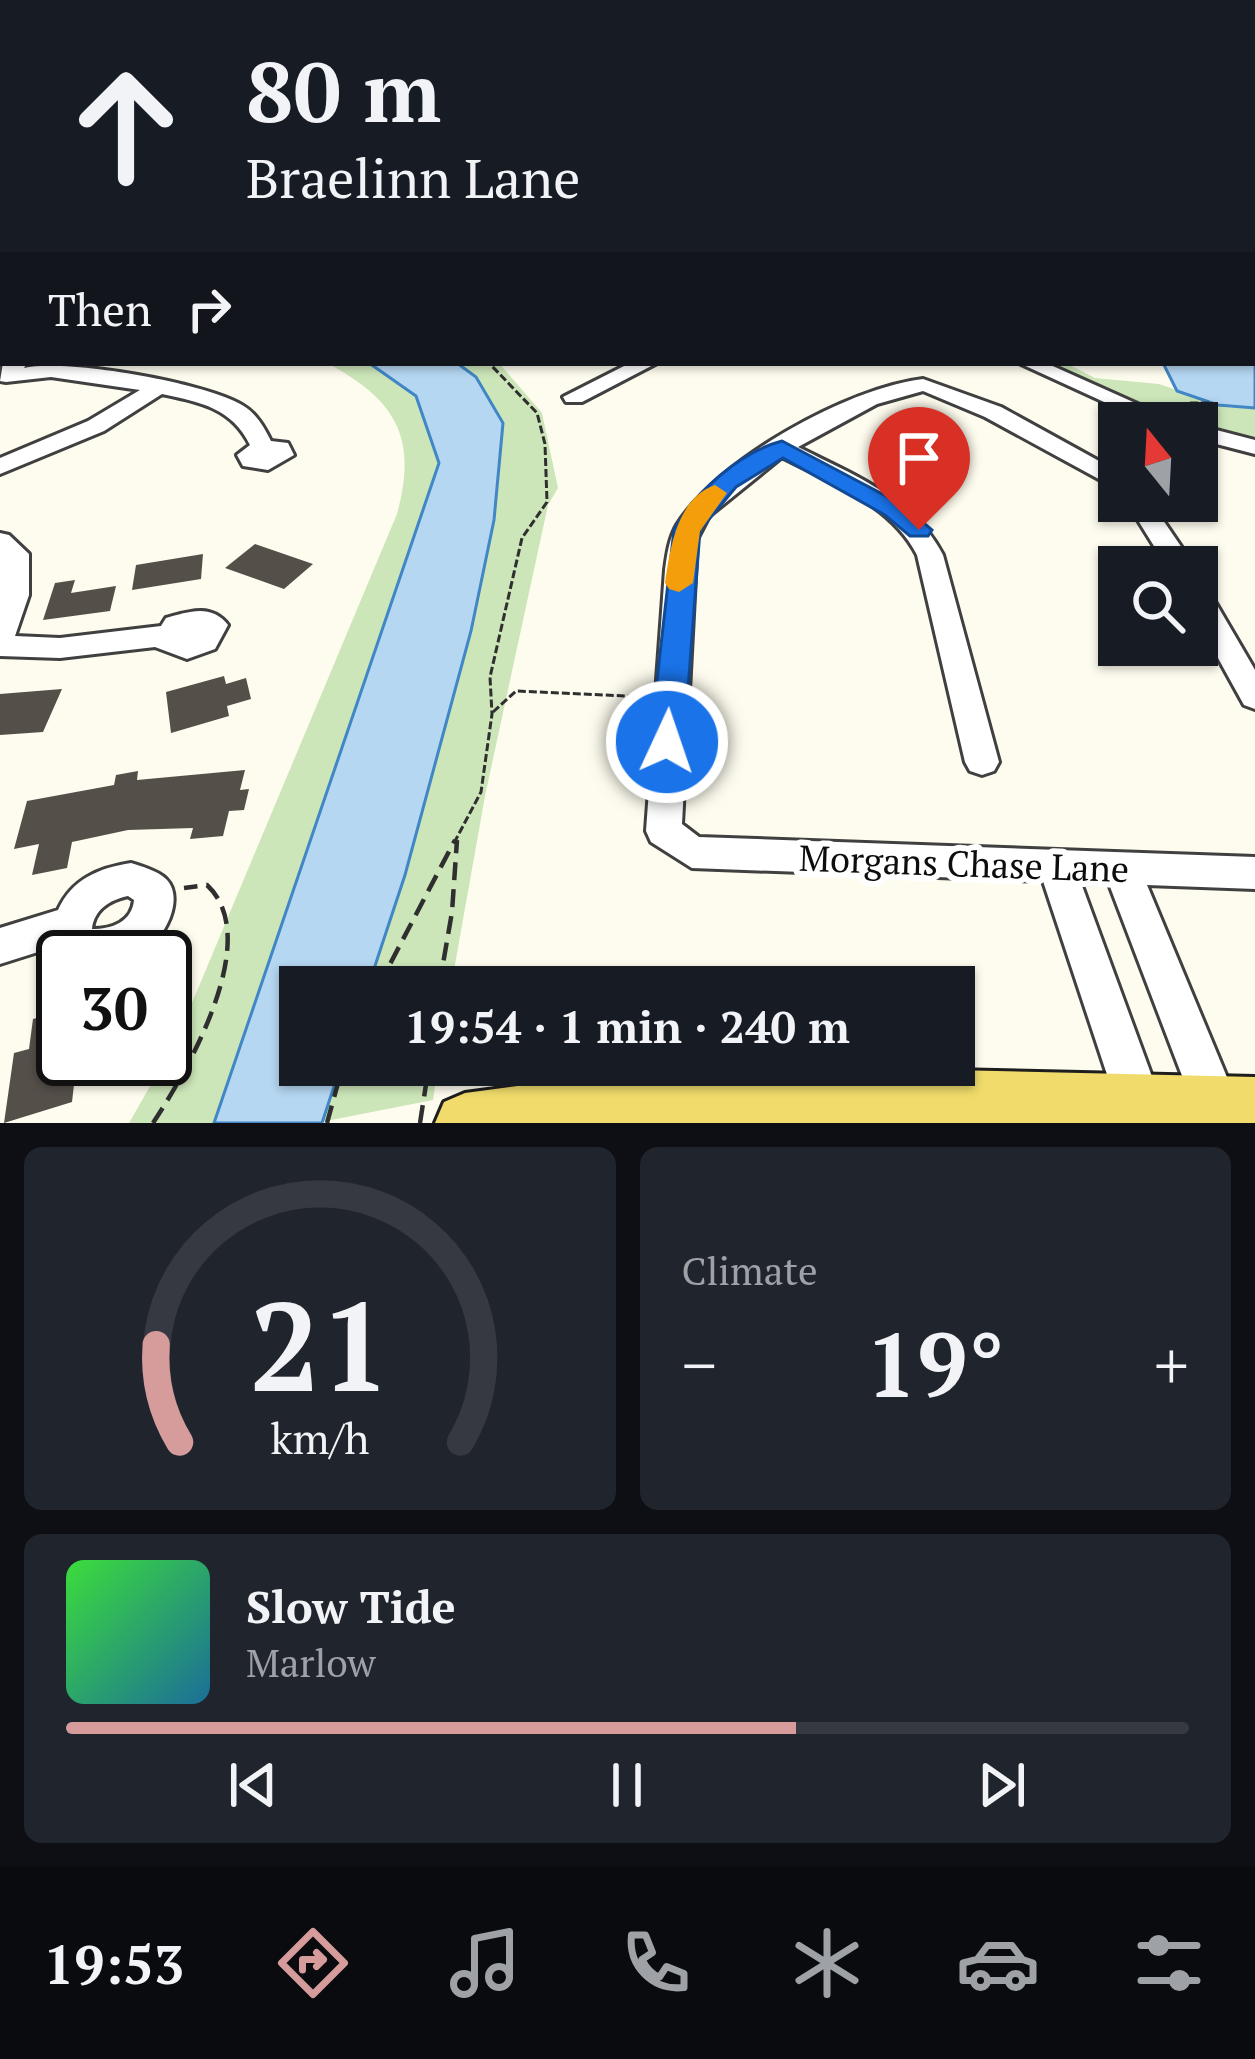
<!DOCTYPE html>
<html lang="en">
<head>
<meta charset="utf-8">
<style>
	body { margin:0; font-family:"PT Serif",serif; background:#20242c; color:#f1f3f6; height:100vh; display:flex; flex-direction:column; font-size:45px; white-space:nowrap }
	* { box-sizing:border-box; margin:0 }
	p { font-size:39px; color:#9ea1a6 }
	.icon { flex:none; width:66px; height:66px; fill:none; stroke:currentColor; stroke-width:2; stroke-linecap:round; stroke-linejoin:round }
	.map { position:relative; height:1123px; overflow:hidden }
	.drawer { display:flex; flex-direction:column; gap:24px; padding:24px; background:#0d0f14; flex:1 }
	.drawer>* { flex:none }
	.guide { position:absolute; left:0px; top:0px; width:1257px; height:366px; box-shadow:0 3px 9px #0004; background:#171b24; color:#f1f3f6; overflow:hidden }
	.needle { width:78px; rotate:342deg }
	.tools { position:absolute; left:1098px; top:402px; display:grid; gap:24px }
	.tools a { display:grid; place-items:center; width:120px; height:120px; border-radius:0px; background:#171b24; box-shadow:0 3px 9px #0004; font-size:60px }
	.speed { position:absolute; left:36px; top:930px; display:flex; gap:24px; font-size:60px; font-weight:700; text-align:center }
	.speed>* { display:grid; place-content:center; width:156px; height:156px; border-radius:50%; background:#171b24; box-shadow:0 3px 9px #0004; line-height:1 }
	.speed .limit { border:6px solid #111; border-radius:18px; background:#fff; color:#111 }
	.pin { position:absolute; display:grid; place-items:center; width:102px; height:102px; color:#fff; margin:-123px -51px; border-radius:50% 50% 50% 0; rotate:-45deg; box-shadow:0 0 12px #0007 }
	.pin .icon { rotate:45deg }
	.me { position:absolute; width:132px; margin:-66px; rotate:3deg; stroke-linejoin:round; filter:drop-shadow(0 0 9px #0008) }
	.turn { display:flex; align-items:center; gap:42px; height:252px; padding:0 48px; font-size:54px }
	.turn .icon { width:156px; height:156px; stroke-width:2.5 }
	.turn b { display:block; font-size:84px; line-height:102px }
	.then { display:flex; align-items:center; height:114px; padding:0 48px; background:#0003; gap:24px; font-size:45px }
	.big { font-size:90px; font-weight:700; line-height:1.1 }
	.drawer .card { flex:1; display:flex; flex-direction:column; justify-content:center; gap:18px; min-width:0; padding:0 42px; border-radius:18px; background:#20242c }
	.drawer .dial { align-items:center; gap:0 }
	.dial svg { height:312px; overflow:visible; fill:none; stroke:#363941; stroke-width:7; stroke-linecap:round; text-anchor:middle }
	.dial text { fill:#f1f3f6; stroke:none }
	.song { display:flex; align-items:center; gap:36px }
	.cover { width:144px; height:144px; border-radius:18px; background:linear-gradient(135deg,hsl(120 70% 55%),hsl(200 70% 35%)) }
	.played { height:12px; border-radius:6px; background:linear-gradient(90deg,#d69c9c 65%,#363941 65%) }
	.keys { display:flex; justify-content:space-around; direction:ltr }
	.heat { display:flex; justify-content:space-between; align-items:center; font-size:66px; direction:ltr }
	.drawer .tiles { flex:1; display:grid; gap:24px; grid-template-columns:1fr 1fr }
	.card:last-child { grid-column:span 2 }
	.trip { position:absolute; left:279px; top:966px; width:696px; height:120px; border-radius:0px; background:#171b24; box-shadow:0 3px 9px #0004; font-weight:700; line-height:120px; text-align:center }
	.tab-bar { display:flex; height:192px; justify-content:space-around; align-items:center; background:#090b0e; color:#9ea1a6 }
	.tab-bar .icon { width:84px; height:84px }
	.tab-bar .on { color:#d69c9c }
	.tab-bar b { font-size:54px; color:#f1f3f6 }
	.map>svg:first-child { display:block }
	.green { fill:#cde6b9 }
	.water { fill:#b5d7f2; stroke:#4186c5; stroke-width:3 }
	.building { fill:#554f4a }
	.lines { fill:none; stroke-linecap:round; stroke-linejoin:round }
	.minor-casing { stroke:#404040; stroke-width:6 }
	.major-casing { stroke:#1e1e1e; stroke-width:6 }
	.path-far1 { stroke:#2f2f2f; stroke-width:3; stroke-dasharray:8 3; stroke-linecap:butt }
	.path { stroke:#2f2f2f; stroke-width:4.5; stroke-dasharray:18 9; stroke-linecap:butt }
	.minor { fill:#fff; fill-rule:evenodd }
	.major { fill:#f0db6b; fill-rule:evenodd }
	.route { fill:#1a73e8; stroke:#114b97; stroke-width:3 }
	.slow { fill:#f59e0b }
	.labels { text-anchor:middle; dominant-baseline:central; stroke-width:12; stroke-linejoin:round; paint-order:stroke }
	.near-street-label { font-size:36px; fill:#0d0d0d; stroke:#fff }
</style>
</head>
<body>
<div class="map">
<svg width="1255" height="1123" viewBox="0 0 1255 1123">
	<rect width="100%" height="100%" fill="#fefcee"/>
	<path class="green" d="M 327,363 L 499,363 L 542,413 L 558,488 L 548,505 L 485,796 L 451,987 L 300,987 L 300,1065 L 438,1065 L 433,1100 L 316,1123 L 129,1123 L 176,1041 L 397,514 C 418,437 396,400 327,363 Z
		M 1044,363 L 1066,363 L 1095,378 L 1159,384 L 1226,407 L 1255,409 L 1255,440 L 1192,423 Z"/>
	<path class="water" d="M 1255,236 L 1255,408 L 1218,405 L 1177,391 L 1163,363 L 1254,363 Z
		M 369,363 L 457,363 L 476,377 L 503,423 L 494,520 L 471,631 L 405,875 L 368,987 L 300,987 L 300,1065 L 341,1065 L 322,1123 L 214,1123 L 439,463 L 416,396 Z"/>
	<path class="building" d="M 255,544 L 313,564 L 284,589 L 225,568 Z
		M 203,554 L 201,579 L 132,590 L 136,565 Z
		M 75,580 L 71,593 L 116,586 L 110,611 L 43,620 L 55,583 Z
		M 224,676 L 226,684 L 246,678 L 251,699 L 227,706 L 229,716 L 171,733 L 166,692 Z
		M 62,689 L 43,732 L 0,735 L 0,694 Z
		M 245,770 L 240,790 L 249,789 L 244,810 L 229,811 L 223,836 L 190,839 L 193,828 L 128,830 L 72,842 L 67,868 L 32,875 L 39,844 L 14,849 L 27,801 L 114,785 L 116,775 L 138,771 L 137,780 Z
		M 63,1011 L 63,1059 L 77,1059 L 72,1102 L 4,1123 L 14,1053 L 29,1049 L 33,1019 Z"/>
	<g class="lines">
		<defs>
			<path id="minor" d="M 1254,199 L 1255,199 L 1255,209 L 1254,209 Z
				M 3,363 L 27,363 L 24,368 C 65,358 206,383 242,405 C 256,413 264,427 271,441 L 288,443 L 294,455 L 268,470 L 243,466 L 237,455 L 250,445 C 232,408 200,402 162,394 L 104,431 L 0,474 L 0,458 L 88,421 L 140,390 L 51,377 L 6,382 L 0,381 Z
				M 630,363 L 657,363 L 582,402 L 566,402 L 563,397 Z
				M 1019,363 L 1046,363 L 1180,423 L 1150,423 Z
				M 923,379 L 1001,407 L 1119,472 L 1119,490 L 985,417 L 923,391 L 877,404 L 798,447 C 853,475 913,497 943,555 L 999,762 L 994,771 L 982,775 L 970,771 L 965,762 L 917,555 C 891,504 830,482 782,457 L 709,516 L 697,539 L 682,824 L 699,837 L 1255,857 L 1255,889 L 1147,885 L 1246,1123 L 1200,1123 L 1109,884 L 1081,883 L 1169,1123 L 1123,1123 L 1043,881 L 692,868 L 651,842 L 646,831 L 665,570 C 667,555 669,539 677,525 C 718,460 847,388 923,379 Z
				M 1197,425 L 1255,440 L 1255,454 L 1197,439 Z
				M 1126,501 L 1150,501 L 1195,567 L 1167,567 Z
				M 0,533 L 9,535 L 29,554 L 29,595 L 15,636 L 60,638 L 161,626 L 166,618 C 188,612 211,603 228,625 L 215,649 L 187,659 L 155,647 L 60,658 L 0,656 Z
				M 1197,586 L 1207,588 L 1255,670 L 1255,709 L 1244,705 L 1197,620 Z
				M 131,863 C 141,866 158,871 166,879 C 188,901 158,951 133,957 C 113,962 86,957 65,957 L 57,946 L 0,964 L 0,928 L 58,910 C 72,879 99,868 131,863 ZM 128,896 L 134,900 C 132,922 112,929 92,929 C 94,910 109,900 128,896 Z"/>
			<path id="major" d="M 776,1066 L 1255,1077 L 1255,1123 L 435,1123 L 444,1102 L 465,1093 L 591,1076 Z"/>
		</defs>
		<use href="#minor" class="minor-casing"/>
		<use href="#major" class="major-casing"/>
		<path class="path-far1" d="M 1190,403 L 1211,403
			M 493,712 L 516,691 L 648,697
			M 454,843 L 481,792 L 492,714 L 490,677 L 522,538 L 547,502 L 545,444 L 537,413 L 489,363"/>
		<path class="path" d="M 378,987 L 455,840
			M 439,987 L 452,912 L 457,840
			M 153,1123 C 186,1073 265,939 207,885 L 184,888
			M 327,1123 L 343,1065
			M 420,1123 L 429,1065"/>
		<use href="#minor" class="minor"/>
		<use href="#major" class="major"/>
	</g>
	<linearGradient id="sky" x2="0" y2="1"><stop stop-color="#93c2ec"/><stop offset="0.54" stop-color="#fffef7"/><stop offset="1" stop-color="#fffef7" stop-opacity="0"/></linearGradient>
	<rect width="1255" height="343" fill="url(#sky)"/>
	<path class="route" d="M 782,441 L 903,505 L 932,530 L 928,536 L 910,536 L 885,515 L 783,458 L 736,487 L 700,530 L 684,742 L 679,752 L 667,755 L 655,752 L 650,742 L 674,530 C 696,492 738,453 782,441 Z"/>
	<path class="slow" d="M 715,485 L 727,493 L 700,531 L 693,583 L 679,592 L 669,589 L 665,583 C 670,549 677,498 715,485 Z"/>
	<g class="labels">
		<g class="near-street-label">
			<text transform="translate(964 863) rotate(2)">Morgans Chase Lane</text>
		</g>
	</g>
</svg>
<div class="tools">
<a><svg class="needle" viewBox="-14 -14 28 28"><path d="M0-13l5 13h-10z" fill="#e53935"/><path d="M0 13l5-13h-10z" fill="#9ea1a6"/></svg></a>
<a><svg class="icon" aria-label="search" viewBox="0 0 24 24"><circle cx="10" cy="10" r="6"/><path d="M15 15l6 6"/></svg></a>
</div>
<div class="speed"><div class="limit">30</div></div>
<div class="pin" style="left:919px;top:530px;background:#d93025"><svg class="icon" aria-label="arrive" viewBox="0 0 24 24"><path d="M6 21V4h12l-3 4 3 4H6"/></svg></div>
<svg class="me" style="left:667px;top:742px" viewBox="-20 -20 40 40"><circle r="17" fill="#1a73e8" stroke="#fff" stroke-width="3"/><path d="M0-11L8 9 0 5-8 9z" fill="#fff"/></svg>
<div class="trip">19:54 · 1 min · 240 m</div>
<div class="guide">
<div class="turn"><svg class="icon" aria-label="ahead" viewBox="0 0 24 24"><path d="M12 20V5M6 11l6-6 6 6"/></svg><div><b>80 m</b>Braelinn Lane</div></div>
<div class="then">Then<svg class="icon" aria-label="right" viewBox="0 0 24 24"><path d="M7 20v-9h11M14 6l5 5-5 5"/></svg></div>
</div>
</div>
<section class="drawer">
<div class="tiles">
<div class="card dial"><svg viewBox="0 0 100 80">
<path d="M14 69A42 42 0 1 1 86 69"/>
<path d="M14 69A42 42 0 0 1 8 44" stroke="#d69c9c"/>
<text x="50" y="56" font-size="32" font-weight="700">21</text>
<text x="50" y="72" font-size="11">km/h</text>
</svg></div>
<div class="card"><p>Climate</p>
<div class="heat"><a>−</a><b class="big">19°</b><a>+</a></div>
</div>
<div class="card">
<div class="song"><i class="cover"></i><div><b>Slow Tide</b><p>Marlow</p></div></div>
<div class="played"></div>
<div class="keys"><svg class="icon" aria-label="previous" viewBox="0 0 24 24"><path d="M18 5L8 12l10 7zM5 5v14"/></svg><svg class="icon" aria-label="pause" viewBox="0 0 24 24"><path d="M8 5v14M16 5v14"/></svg><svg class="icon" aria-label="next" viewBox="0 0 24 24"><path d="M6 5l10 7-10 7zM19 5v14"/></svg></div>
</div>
</div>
</section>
<nav class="tab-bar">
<b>19:53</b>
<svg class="icon on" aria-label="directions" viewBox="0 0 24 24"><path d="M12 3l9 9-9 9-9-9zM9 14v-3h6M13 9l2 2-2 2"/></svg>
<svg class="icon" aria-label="music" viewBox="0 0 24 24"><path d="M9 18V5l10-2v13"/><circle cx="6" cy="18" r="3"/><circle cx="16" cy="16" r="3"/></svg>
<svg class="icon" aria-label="phone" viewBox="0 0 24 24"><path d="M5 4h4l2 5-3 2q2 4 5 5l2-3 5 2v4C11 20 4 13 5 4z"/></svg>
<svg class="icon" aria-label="climate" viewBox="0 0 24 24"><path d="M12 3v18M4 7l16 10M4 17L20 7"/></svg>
<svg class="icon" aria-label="car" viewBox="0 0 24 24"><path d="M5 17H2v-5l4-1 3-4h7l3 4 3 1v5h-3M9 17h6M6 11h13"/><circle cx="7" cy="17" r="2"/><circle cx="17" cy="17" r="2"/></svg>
<svg class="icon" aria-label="filters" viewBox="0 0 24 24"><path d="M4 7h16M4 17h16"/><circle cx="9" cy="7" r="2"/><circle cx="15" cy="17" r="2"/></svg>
</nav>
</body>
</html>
